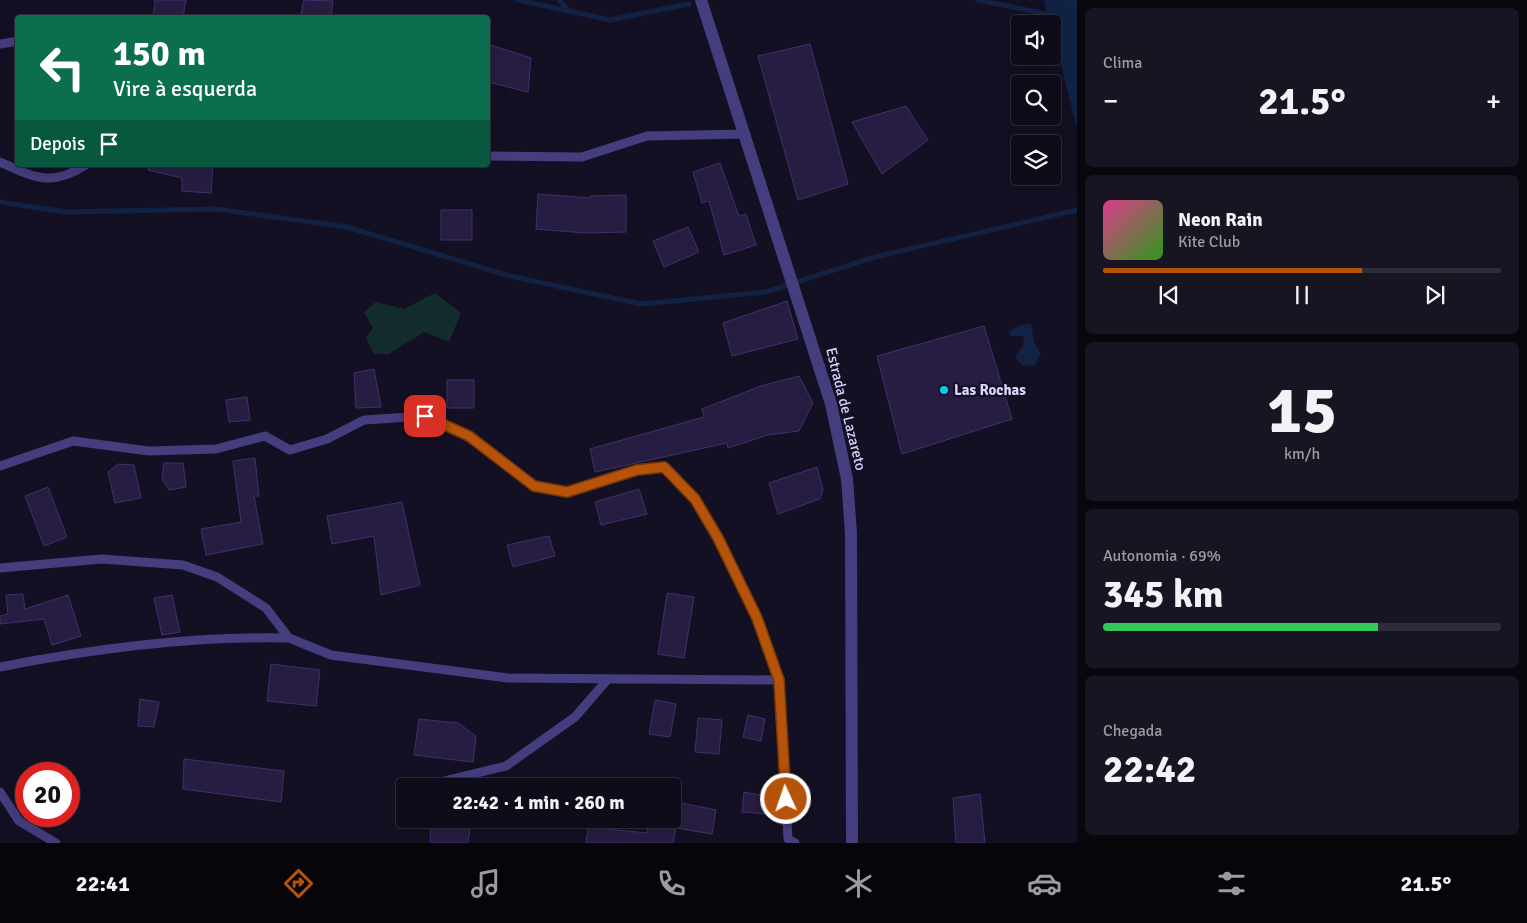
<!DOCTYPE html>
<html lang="pt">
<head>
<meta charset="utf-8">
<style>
	body { margin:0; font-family:Signika,sans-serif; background:#181523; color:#f1f3f6; height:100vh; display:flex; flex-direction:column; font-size:19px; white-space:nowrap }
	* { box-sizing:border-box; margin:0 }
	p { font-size:16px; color:#9b9ba2 }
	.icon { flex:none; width:28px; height:28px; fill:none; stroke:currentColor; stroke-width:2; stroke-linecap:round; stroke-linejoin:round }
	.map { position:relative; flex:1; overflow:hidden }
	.panel { display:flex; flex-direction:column; gap:8px; padding:8px; background:#08070e; width:450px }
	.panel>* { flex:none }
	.guide { position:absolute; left:15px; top:15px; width:475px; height:152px; border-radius:5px; box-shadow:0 5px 20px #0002,0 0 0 1px #2f2c39; background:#0b6e4f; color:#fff; overflow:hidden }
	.buttons { position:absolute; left:1011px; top:15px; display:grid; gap:10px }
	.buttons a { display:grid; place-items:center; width:50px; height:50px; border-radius:5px; background:#0f0c1a; box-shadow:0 5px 20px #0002,0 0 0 1px #2f2c39; font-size:25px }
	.speed { position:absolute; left:15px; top:762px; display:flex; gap:10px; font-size:25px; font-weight:700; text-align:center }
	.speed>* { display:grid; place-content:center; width:65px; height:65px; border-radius:50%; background:#0f0c1a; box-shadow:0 5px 20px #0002,0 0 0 1px #2f2c39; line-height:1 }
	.speed .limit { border:8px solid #d22; background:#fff; color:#111 }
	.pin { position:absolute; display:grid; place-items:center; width:42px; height:42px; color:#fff; margin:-21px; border-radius:10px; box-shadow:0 2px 8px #0006 }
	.me { position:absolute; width:55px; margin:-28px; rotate:357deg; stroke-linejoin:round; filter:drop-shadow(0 0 4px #0008) }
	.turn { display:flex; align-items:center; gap:18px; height:105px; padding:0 15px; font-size:22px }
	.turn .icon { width:65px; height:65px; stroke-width:2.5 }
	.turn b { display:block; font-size:35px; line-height:42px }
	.then { display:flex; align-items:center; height:48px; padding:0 15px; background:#0003; gap:10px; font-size:19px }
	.big { font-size:38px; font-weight:800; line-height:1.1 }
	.panel .card { flex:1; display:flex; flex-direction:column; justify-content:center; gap:8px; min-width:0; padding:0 18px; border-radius:8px; background:#181523 }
	.panel .dial { align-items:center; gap:0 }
	.dial b { font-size:65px; line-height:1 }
	.song { display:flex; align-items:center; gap:15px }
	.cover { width:60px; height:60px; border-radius:8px; background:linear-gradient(135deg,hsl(330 70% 55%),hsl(110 70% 35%)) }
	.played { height:5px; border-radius:2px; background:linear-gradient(90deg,#b45309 65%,#2f2c39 65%) }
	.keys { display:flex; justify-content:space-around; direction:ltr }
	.heat { display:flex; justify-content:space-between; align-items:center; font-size:28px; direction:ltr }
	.charge { height:8px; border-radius:4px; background:linear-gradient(90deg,#34c759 69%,#2f2c39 0) }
	.trip { position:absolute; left:396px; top:778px; width:285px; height:50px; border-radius:5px; background:#0f0c1a; box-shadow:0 5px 20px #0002,0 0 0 1px #2f2c39; font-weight:800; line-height:50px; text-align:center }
	.tabs { display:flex; height:80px; justify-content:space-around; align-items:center; background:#06050a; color:#9b9ba2 }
	.tabs .icon { width:35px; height:35px }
	.tabs .active { color:#b45309 }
	.tabs b { font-size:22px; color:#f1f3f6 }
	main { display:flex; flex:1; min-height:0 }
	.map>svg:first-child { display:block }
	.green { fill:#132c2c }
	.water { fill:#112245 }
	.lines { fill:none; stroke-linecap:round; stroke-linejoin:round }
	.stream { stroke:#112245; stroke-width:5 }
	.building { fill:#271d42; stroke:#40306d }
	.service { stroke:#443e7e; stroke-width:9 }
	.tertiary { stroke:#443e7e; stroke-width:12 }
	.route-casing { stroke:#753606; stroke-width:12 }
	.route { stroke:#b45309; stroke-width:9 }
	.poi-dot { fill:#10caec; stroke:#141023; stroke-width:2 }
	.labels { text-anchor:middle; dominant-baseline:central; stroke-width:4.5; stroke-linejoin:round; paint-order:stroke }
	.poi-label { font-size:15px; font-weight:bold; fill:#dbd4fc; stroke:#141023; text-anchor:start }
	.street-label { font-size:15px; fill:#dbd4fc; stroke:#141023 }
</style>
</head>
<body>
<main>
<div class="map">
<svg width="1077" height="843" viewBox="0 0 1077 843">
	<rect width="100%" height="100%" fill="#141023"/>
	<path class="green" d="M 435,293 L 461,313 L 449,342 L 424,332 L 389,354 L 374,354 L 366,338 L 373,328 L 364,312 L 376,302 L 404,309 Z"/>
	<path class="water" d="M 1044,0 L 1077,0 L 1077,129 L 1053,34 L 1052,24 L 1050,24 Z
		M 1031,323 L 1034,342 L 1041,354 L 1035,365 L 1023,366 L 1016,359 L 1016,355 L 1023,345 L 1024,339 L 1022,336 L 1010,336 L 1009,332 L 1015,327 Z"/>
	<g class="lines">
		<path class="stream" d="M 518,0 L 610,20 L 689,4
			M 559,0 L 569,11
			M 978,0 L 1047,14
			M 0,202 L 65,212 L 216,209 L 347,227 L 510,276 L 641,304 L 766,292 L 871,258 L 1077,210"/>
	</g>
	<path class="building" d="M 155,0 L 186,0 L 183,18 L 153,18 Z
		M 304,0 L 333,1 L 331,18 L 300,18 Z
		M 488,44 L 531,58 L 528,92 L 488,82 Z
		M 810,44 L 848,184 L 798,200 L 758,56 Z
		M 906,106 L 928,140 L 882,174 L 852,122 Z
		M 720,163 L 739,216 L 746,214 L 756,245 L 724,255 L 709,201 L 702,203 L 693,172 Z
		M 149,165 L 213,165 L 211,193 L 182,191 L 182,178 L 148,170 Z
		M 538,194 L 590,198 L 590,196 L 626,195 L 626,232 L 585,233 L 536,229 Z
		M 441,210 L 472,210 L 472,240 L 441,240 Z
		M 688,227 L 699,252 L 664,267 L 653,241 Z
		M 787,301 L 798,339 L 732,356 L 723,323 Z
		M 984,326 L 1012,419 L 902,454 L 877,356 Z
		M 374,369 L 381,407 L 356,408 L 354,373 Z
		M 799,376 L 813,403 L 799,431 L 768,435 L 728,448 L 727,443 L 595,472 L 590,449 L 704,417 L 702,409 L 761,386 Z
		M 447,380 L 474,380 L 474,408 L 447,408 Z
		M 247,397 L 250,420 L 229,422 L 226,400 Z
		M 255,458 L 259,496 L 254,496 L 263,544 L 206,555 L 201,529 L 241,522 L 233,461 Z
		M 164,463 L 183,463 L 186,487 L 169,490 L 162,479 Z
		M 118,464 L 134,465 L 141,498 L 115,503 L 108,472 Z
		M 817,467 L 823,490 L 820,499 L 778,514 L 769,483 Z
		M 48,487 L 67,537 L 44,546 L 25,496 Z
		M 639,489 L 647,514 L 601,525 L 595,502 Z
		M 402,502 L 420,585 L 381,595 L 374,536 L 332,544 L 327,516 Z
		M 549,536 L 555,556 L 513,567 L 507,545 Z
		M 667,593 L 694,597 L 684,658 L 658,654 Z
		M 23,594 L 25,609 L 68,595 L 81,636 L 52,645 L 44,619 L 0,624 L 0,616 L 8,614 L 6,595 Z
		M 172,595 L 180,632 L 162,635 L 154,598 Z
		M 271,664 L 320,670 L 316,706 L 267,701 Z
		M 140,699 L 159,702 L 154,727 L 138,726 Z
		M 655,700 L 676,704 L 670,737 L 649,734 Z
		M 748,715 L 765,719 L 761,741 L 743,737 Z
		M 698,718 L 722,720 L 719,754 L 695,752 Z
		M 419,719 L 458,723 L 476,736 L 473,762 L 414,755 Z
		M 184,759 L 284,771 L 281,802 L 183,789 Z
		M 744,792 L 772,797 L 770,814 L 742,812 Z
		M 980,794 L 985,843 L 956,843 L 953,798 Z
		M 672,801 L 716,810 L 712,834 L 676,828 L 673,843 L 586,843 L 588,827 L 647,833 L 648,819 L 672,819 Z
		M 431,821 L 470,829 L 468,843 L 430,843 Z"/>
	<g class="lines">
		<path class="service" d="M 0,44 L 18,41
			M 488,156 L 582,157 L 647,136 L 746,134
			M 0,162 C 35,178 51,187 86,165
			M 0,466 L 73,441 L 149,451 L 216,449 L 265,436 L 290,450 L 327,439 L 364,420 L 425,416 L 469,436 L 534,486 L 567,492 L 637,470 L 664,467 C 674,478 688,488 696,500 C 732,555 757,619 779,680
			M 0,568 L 102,559 L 183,565 L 217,577 L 266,608 L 289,638 L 331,655 L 508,678 L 779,680 L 788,839 L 795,843
			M 0,667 C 92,649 195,636 289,638
			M 432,784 L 506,766 L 575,717 L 608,679
			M 0,792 L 19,821 L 56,843"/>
		<path class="tertiary" d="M 701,0 L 831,404 L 847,479 L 851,533 L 852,843"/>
	</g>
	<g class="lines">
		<defs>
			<path id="route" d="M 425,416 L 469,436 L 534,486 L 567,492 L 637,470 L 664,467 L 695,499 L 718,538 L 757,618 L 779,680 L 786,799"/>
		</defs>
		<use href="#route" class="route-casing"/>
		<use href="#route" class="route"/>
	</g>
	<circle class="poi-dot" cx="944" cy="390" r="5"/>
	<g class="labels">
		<g class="poi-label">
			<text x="954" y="390">Las Rochas</text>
		</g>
		<g class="street-label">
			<text transform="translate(846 409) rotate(76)">Estrada de Lazareto</text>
		</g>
	</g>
</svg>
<div class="buttons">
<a><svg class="icon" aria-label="sound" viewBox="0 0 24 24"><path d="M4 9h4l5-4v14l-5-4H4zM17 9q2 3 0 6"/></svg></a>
<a><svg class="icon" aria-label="search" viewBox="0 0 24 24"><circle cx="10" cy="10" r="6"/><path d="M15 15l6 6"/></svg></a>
<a><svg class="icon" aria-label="layers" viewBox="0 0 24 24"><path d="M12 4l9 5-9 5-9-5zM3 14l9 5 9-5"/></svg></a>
</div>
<div class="speed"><div class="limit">20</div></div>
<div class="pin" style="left:425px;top:416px;background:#d93025"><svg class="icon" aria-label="arrive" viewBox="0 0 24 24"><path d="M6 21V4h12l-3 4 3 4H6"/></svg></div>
<svg class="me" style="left:786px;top:799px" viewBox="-20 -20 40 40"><circle r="17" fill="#b45309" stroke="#fff" stroke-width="3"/><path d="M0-11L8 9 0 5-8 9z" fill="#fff"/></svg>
<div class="trip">22:42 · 1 min · 260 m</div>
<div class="guide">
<div class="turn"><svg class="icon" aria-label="left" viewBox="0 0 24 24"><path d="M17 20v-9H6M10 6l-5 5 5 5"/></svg><div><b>150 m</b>Vire à esquerda</div></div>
<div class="then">Depois<svg class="icon" aria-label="arrive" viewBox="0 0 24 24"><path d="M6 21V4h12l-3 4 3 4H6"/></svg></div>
</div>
</div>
<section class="panel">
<div class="card"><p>Clima</p>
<div class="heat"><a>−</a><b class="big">21.5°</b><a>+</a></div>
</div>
<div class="card">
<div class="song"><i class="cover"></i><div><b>Neon Rain</b><p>Kite Club</p></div></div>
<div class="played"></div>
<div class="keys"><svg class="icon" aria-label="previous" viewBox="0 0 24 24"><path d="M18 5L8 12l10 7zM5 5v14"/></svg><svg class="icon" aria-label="pause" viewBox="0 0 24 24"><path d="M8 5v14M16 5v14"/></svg><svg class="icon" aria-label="next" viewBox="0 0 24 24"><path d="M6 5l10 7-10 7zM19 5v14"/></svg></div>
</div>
<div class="card dial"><b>15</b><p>km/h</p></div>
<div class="card"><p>Autonomia · 69%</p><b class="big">345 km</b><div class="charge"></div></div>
<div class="card"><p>Chegada</p><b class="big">22:42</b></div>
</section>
</main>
<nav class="tabs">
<b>22:41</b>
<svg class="icon active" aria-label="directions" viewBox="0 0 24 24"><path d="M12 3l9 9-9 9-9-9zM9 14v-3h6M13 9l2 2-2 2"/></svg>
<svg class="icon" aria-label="music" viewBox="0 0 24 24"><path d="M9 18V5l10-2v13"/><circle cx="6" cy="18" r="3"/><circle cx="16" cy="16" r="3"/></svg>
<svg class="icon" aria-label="phone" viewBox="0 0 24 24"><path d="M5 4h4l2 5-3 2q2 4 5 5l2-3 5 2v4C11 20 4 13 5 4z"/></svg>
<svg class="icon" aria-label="climate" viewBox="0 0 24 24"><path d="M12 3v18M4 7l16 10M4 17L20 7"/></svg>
<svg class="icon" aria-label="car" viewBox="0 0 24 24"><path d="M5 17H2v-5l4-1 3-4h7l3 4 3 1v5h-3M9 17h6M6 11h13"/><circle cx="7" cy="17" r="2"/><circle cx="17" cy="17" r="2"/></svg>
<svg class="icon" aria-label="filters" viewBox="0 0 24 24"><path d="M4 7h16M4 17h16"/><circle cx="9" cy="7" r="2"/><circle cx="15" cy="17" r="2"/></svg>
<b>21.5°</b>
</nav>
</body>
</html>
